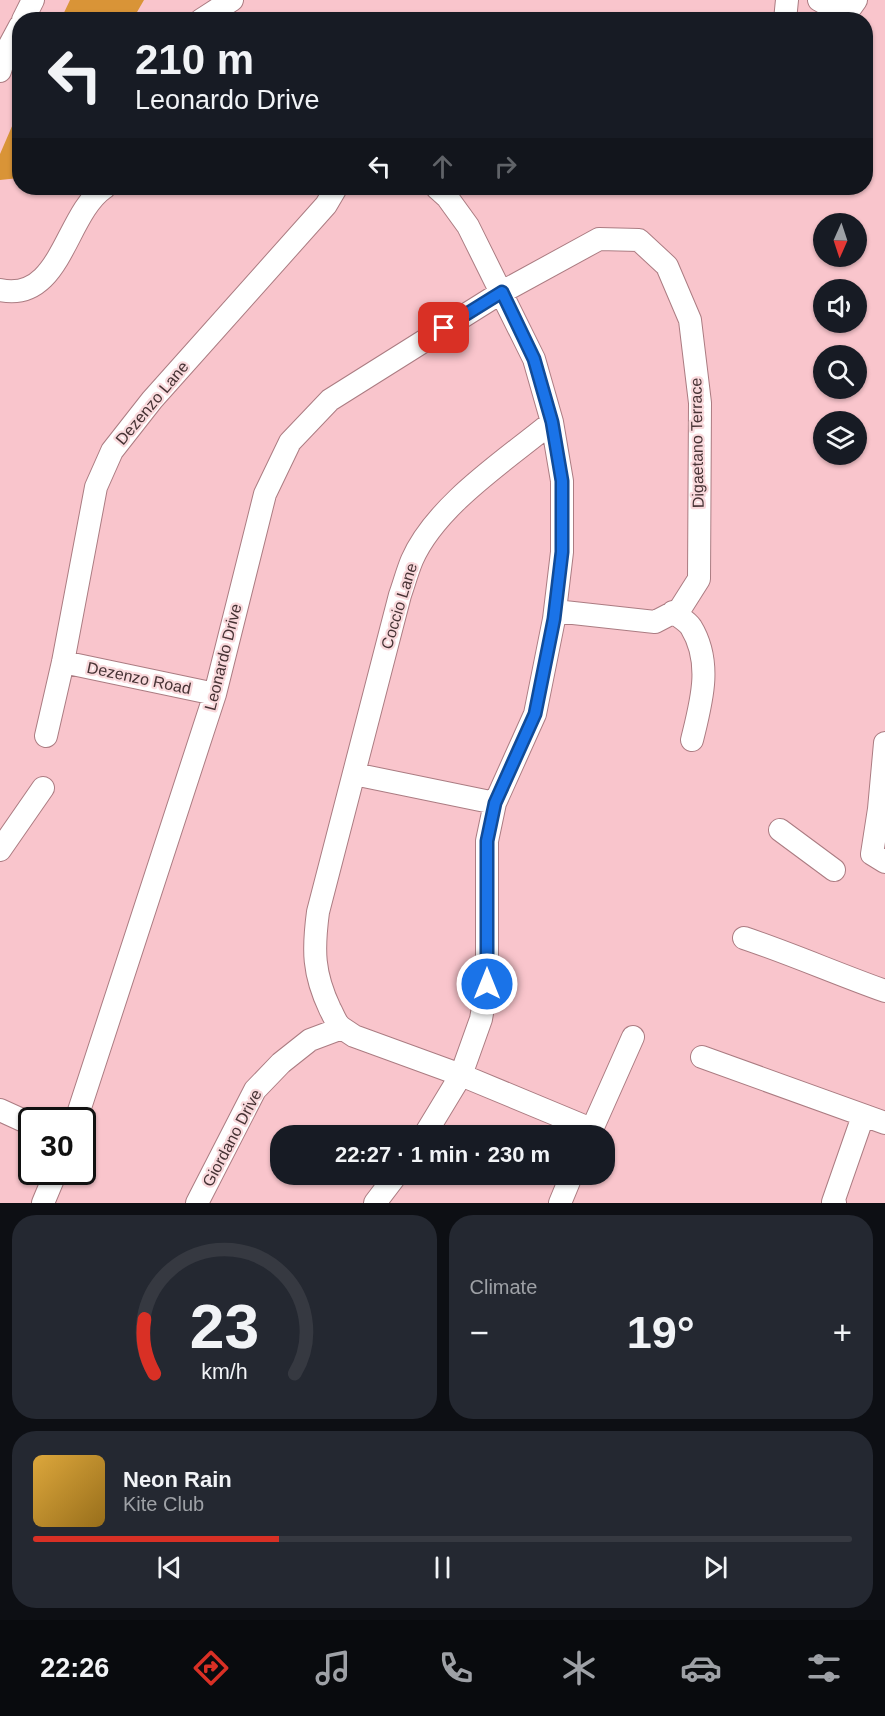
<!DOCTYPE html>
<html lang="en">
<head>
<meta charset="utf-8">
<style>
	body { margin:0; font-family:Arial,sans-serif; background:#242831; color:#f1f3f6; height:100vh; display:flex; flex-direction:column; font-size:22px; white-space:nowrap }
	* { box-sizing:border-box; margin:0 }
	p { font-size:20px; color:#9ea1a6 }
	.icon { flex:none; width:33px; height:33px; fill:none; stroke:currentColor; stroke-width:2; stroke-linecap:round; stroke-linejoin:round }
	.map { position:relative; height:1203px; overflow:hidden }
	.panel { display:flex; flex-direction:column; gap:12px; padding:12px; background:#0d0f14; flex:1 }
	.panel>* { flex:none }
	.hud { position:absolute; left:12px; top:12px; width:861px; height:183px; border-radius:24px; box-shadow:0 2px 4px #0004; background:#171b24; color:#f1f3f6; overflow:hidden }
	.needle { width:39px; rotate:183deg }
	.fabs { position:absolute; left:813px; top:213px; display:grid; gap:12px }
	.fabs a { display:grid; place-items:center; width:54px; height:54px; border-radius:50%; background:#171b24; box-shadow:0 2px 4px #0004; font-size:30px }
	.speed { position:absolute; left:18px; top:1107px; display:flex; gap:12px; font-size:30px; font-weight:700; text-align:center }
	.speed>* { display:grid; place-content:center; width:78px; height:78px; border-radius:50%; background:#171b24; box-shadow:0 2px 4px #0004; line-height:1 }
	.speed .limit { border:3px solid #111; border-radius:9px; background:#fff; color:#111 }
	.pin { position:absolute; display:grid; place-items:center; width:51px; height:51px; color:#fff; margin:-26px; border-radius:12px; box-shadow:0 3px 9px #0006 }
	.me { position:absolute; width:66px; margin:-33px; rotate:0deg; stroke-linejoin:round; filter:drop-shadow(0 0 4px #0008) }
	.turn { display:flex; align-items:center; gap:21px; height:126px; padding:0 24px; font-size:27px }
	.turn .icon { width:78px; height:78px; stroke-width:2.5 }
	.turn b { display:block; font-size:42px; line-height:51px }
	.lanes { display:flex; align-items:center; height:57px; padding:0 24px; background:#0003; justify-content:center; gap:30px; direction:ltr }
	.lanes .off { opacity:.35 }
	.big { font-size:45px; font-weight:800; line-height:1.1 }
	.panel .widget { flex:1; display:flex; flex-direction:column; justify-content:center; gap:9px; min-width:0; padding:0 21px; border-radius:24px; background:#242831 }
	.panel .dial { align-items:center; gap:0 }
	.dial svg { height:156px; overflow:visible; fill:none; stroke:#363941; stroke-width:7; stroke-linecap:round; text-anchor:middle }
	.dial text { fill:#f1f3f6; stroke:none }
	.song { display:flex; align-items:center; gap:18px }
	.cover { width:72px; height:72px; border-radius:9px; background:linear-gradient(135deg,hsl(40 70% 55%),hsl(40 70% 35%)) }
	.played { height:6px; border-radius:3px; background:linear-gradient(90deg,#d93025 30%,#363941 30%) }
	.keys { display:flex; justify-content:space-around; direction:ltr }
	.heat { display:flex; justify-content:space-between; align-items:center; font-size:33px; direction:ltr }
	.panel .tiles { flex:1; display:grid; gap:12px; grid-template-columns:1fr 1fr }
	.widget:last-child { grid-column:span 2 }
	.trip { position:absolute; left:270px; top:1125px; width:345px; height:60px; border-radius:24px; background:#171b24; box-shadow:0 2px 4px #0004; font-weight:800; line-height:60px; text-align:center }
	.dock { display:flex; height:96px; justify-content:space-around; align-items:center; background:#090b0e; color:#9ea1a6 }
	.dock .icon { width:42px; height:42px }
	.dock .on { color:#d93025 }
	.dock b { font-size:27px; color:#f1f3f6 }
	.map>svg:first-child { display:block }
	.green { fill:#d99437 }
	.lines { fill:none; stroke-linecap:round; stroke-linejoin:round }
	.minor-casing { stroke:#ab7c82; stroke-width:24 }
	.minor { stroke:#fff; stroke-width:22 }
	.route-casing { stroke:#114b97; stroke-width:15 }
	.route { stroke:#1a73e8; stroke-width:10 }
	.labels { text-anchor:middle; dominant-baseline:central; stroke-width:4.5; stroke-linejoin:round; paint-order:stroke }
	.street-label { font-size:16px; fill:#463234; stroke:#f9d9dc }
</style>
</head>
<body>
<div class="map">
<svg width="885" height="1203" viewBox="0 0 885 1203">
	<rect width="100%" height="100%" fill="#f9c5cc"/>
	<path class="green" d="M 70,0 L 144,0 L 133,19 L 61,19 Z
		M 19,110 L 19,178 L 0,180 L 0,154 Z"/>
	<g class="lines">
		<defs>
			<path id="minor" d="M 819,0 C 831,7 838,11 851,7 L 856,0
				M 23,20 L 33,0
				M 201,20 L 232,0
				M 785,20 L 787,0
				M 0,71 L 6,52 L 20,26
				M 0,290 C 61,303 65,215 104,188
				M 673,612 C 679,617 687,621 691,627 C 713,663 701,703 692,740
				M 63,662 L 215,694
				M 46,736 L 63,662 L 96,487 L 112,451 L 152,400 L 326,205 L 336,188
				M 885,743 L 879,809 L 872,854 L 885,862
				M 354,774 L 495,803
				M 780,830 L 834,870
				M 0,850 L 43,788
				M 744,938 C 792,954 837,974 885,991
				M 342,1028 C 336,1024 334,1016 330,1009 C 313,973 313,950 318,912 L 400,595 C 404,584 407,572 412,560 C 436,505 506,460 552,422
				M 702,1057 L 885,1123
				M 0,1110 L 22,1120 L 32,1121
				M 76,1120 L 215,694 L 265,494 L 290,442 L 330,400 L 502,292 L 599,239 L 639,240 L 667,266 L 690,320 L 700,403 L 699,579 L 680,609 L 655,622 L 555,611
				M 424,1136 L 461,1075 L 481,1019 L 487,984 L 487,841 L 495,803 L 535,714 L 554,619 L 562,552 L 562,481 L 552,422 L 534,359 L 468,226 L 447,197 L 437,188
				M 589,1136 L 633,1037
				M 43,1203 L 56,1172
				M 197,1203 L 255,1090 L 281,1063 L 310,1040 L 342,1028 L 354,1036 L 461,1075 L 591,1129
				M 375,1203 L 397,1174
				M 560,1203 L 572,1174
				M 835,1203 L 833,1202 L 863,1116"/>
		</defs>
		<use href="#minor" class="minor-casing"/>
		<use href="#minor" class="minor"/>
	</g>
	<g class="lines">
		<defs>
			<path id="route" d="M 444,328 L 502,292 L 534,359 L 552,422 L 562,481 L 562,552 L 554,619 L 535,714 L 495,803 L 487,841 L 487,984"/>
		</defs>
		<use href="#route" class="route-casing"/>
		<use href="#route" class="route"/>
	</g>
	<g class="labels">
		<g class="street-label">
			<text transform="translate(152 403) rotate(-50)">Dezenzo Lane</text>
			<text transform="translate(697 443) rotate(-91)">Digaetano Terrace</text>
			<text transform="translate(399 606) rotate(-73)">Coccio Lane</text>
			<text transform="translate(223 657) rotate(-76)">Leonardo Drive</text>
			<text transform="translate(139 678) rotate(12)">Dezenzo Road</text>
			<text transform="translate(232 1138) rotate(-62)">Giordano Drive</text>
		</g>
	</g>
</svg>
<div class="fabs">
<a><svg class="needle" viewBox="-14 -14 28 28"><path d="M0-13l5 13h-10z" fill="#e53935"/><path d="M0 13l5-13h-10z" fill="#9ea1a6"/></svg></a>
<a><svg class="icon" aria-label="sound" viewBox="0 0 24 24"><path d="M4 9h4l5-4v14l-5-4H4zM17 9q2 3 0 6"/></svg></a>
<a><svg class="icon" aria-label="search" viewBox="0 0 24 24"><circle cx="10" cy="10" r="6"/><path d="M15 15l6 6"/></svg></a>
<a><svg class="icon" aria-label="layers" viewBox="0 0 24 24"><path d="M12 4l9 5-9 5-9-5zM3 14l9 5 9-5"/></svg></a>
</div>
<div class="speed"><div class="limit">30</div></div>
<div class="pin" style="left:444px;top:328px;background:#d93025"><svg class="icon" aria-label="arrive" viewBox="0 0 24 24"><path d="M6 21V4h12l-3 4 3 4H6"/></svg></div>
<svg class="me" style="left:487px;top:984px" viewBox="-20 -20 40 40"><circle r="17" fill="#1a73e8" stroke="#fff" stroke-width="3"/><path d="M0-11L8 9 0 5-8 9z" fill="#fff"/></svg>
<div class="trip">22:27 · 1 min · 230 m</div>
<div class="hud">
<div class="turn"><svg class="icon" aria-label="left" viewBox="0 0 24 24"><path d="M17 20v-9H6M10 6l-5 5 5 5"/></svg><div><b>210 m</b>Leonardo Drive</div></div>
<div class="lanes"><svg class="icon" aria-label="left" viewBox="0 0 24 24"><path d="M17 20v-9H6M10 6l-5 5 5 5"/></svg><svg class="icon off" aria-label="ahead" viewBox="0 0 24 24"><path d="M12 20V5M6 11l6-6 6 6"/></svg><svg class="icon off" aria-label="right" viewBox="0 0 24 24"><path d="M7 20v-9h11M14 6l5 5-5 5"/></svg></div>
</div>
</div>
<section class="panel">
<div class="tiles">
<div class="widget dial"><svg viewBox="0 0 100 80">
<path d="M14 69A42 42 0 1 1 86 69"/>
<path d="M14 69A42 42 0 0 1 9 41" stroke="#d93025"/>
<text x="50" y="56" font-size="32" font-weight="700">23</text>
<text x="50" y="72" font-size="11">km/h</text>
</svg></div>
<div class="widget"><p>Climate</p>
<div class="heat"><a>−</a><b class="big">19°</b><a>+</a></div>
</div>
<div class="widget">
<div class="song"><i class="cover"></i><div><b>Neon Rain</b><p>Kite Club</p></div></div>
<div class="played"></div>
<div class="keys"><svg class="icon" aria-label="previous" viewBox="0 0 24 24"><path d="M18 5L8 12l10 7zM5 5v14"/></svg><svg class="icon" aria-label="pause" viewBox="0 0 24 24"><path d="M8 5v14M16 5v14"/></svg><svg class="icon" aria-label="next" viewBox="0 0 24 24"><path d="M6 5l10 7-10 7zM19 5v14"/></svg></div>
</div>
</div>
</section>
<nav class="dock">
<b>22:26</b>
<svg class="icon on" aria-label="directions" viewBox="0 0 24 24"><path d="M12 3l9 9-9 9-9-9zM9 14v-3h6M13 9l2 2-2 2"/></svg>
<svg class="icon" aria-label="music" viewBox="0 0 24 24"><path d="M9 18V5l10-2v13"/><circle cx="6" cy="18" r="3"/><circle cx="16" cy="16" r="3"/></svg>
<svg class="icon" aria-label="phone" viewBox="0 0 24 24"><path d="M5 4h4l2 5-3 2q2 4 5 5l2-3 5 2v4C11 20 4 13 5 4z"/></svg>
<svg class="icon" aria-label="climate" viewBox="0 0 24 24"><path d="M12 3v18M4 7l16 10M4 17L20 7"/></svg>
<svg class="icon" aria-label="car" viewBox="0 0 24 24"><path d="M5 17H2v-5l4-1 3-4h7l3 4 3 1v5h-3M9 17h6M6 11h13"/><circle cx="7" cy="17" r="2"/><circle cx="17" cy="17" r="2"/></svg>
<svg class="icon" aria-label="filters" viewBox="0 0 24 24"><path d="M4 7h16M4 17h16"/><circle cx="9" cy="7" r="2"/><circle cx="15" cy="17" r="2"/></svg>
</nav>
</body>
</html>
